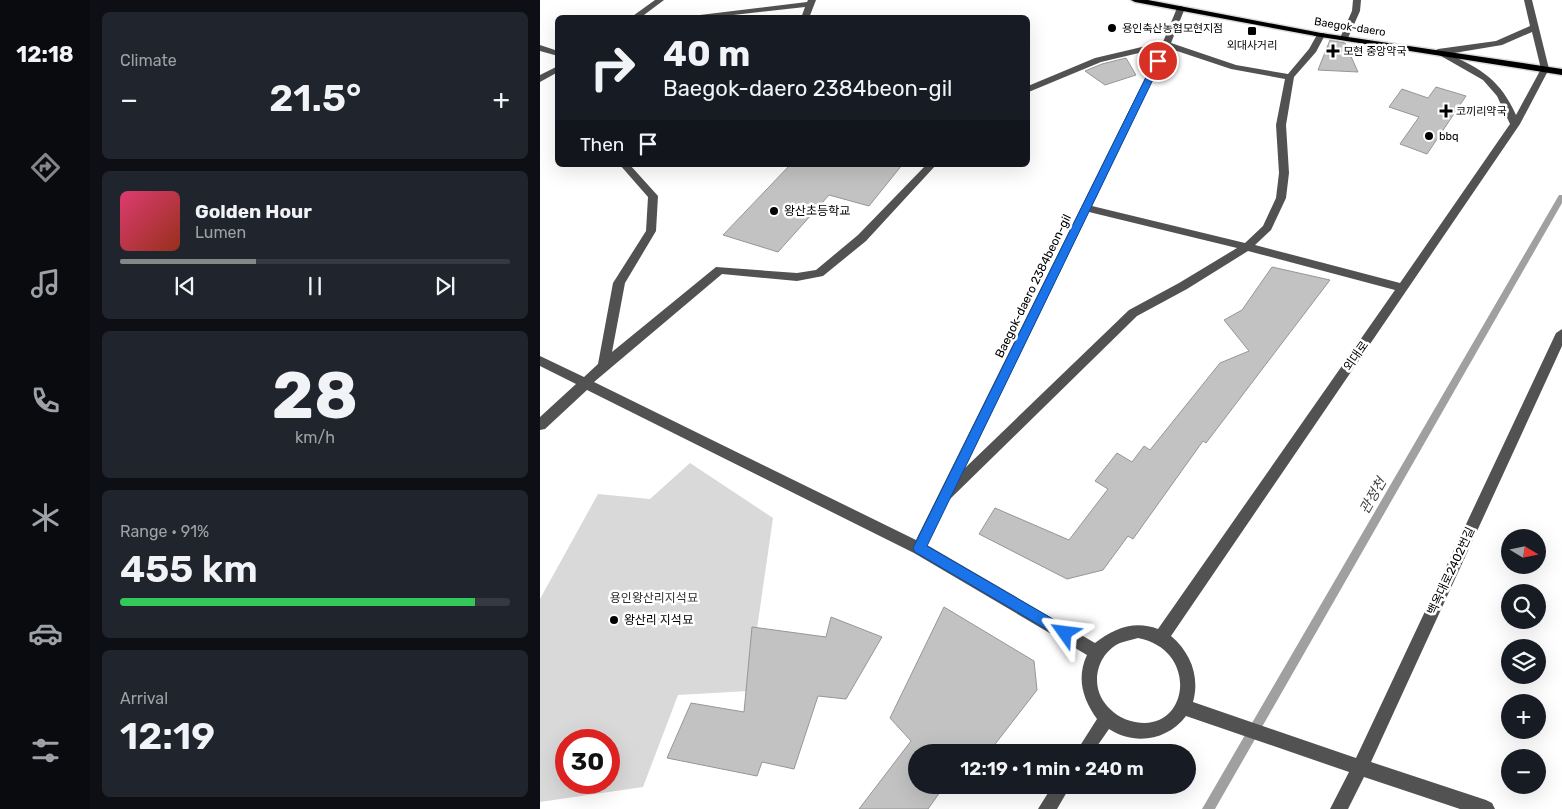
<!DOCTYPE html>
<html lang="en">
<head>
<meta charset="utf-8">
<style>
	body { margin:0; font-family:Rubik,"Noto Sans KR",sans-serif; background:#20242c; color:#f1f3f6; height:100vh; display:flex; flex-direction:column; font-size:19px; white-space:nowrap }
	* { box-sizing:border-box; margin:0 }
	p { font-size:16px; color:#9ea1a6 }
	.icon { flex:none; width:28px; height:28px; fill:none; stroke:currentColor; stroke-width:2; stroke-linecap:round; stroke-linejoin:round }
	.map { position:relative; flex:1; overflow:hidden }
	.details { display:flex; flex-direction:column; gap:12px; padding:12px; background:#0d0f14; width:450px }
	.details>* { flex:none }
	.banner { position:absolute; left:15px; top:15px; width:475px; height:152px; border-radius:8px; box-shadow:0 5px 20px #0002; background:#171b24; color:#f1f3f6; overflow:hidden }
	.needle { width:32px; rotate:100deg }
	.controls { position:absolute; left:961px; top:529px; display:grid; gap:10px }
	.controls a { display:grid; place-items:center; width:45px; height:45px; border-radius:50%; background:#171b24; box-shadow:0 5px 20px #0002; font-size:25px }
	.speed { position:absolute; left:15px; top:729px; display:flex; gap:10px; font-size:25px; font-weight:700; text-align:center }
	.speed>* { display:grid; place-content:center; width:65px; height:65px; border-radius:50%; background:#171b24; box-shadow:0 5px 20px #0002; line-height:1 }
	.speed .limit { border:8px solid #d22; background:#fff; color:#111 }
	.pin { position:absolute; display:grid; place-items:center; width:42px; height:42px; color:#fff; margin:-21px; border:2px solid #fff; border-radius:50%; box-shadow:0 1px 5px #0007 }
	.me { position:absolute; width:55px; margin:-28px; rotate:301deg; stroke-linejoin:round; filter:drop-shadow(0 0 4px #0008) }
	.turn { display:flex; align-items:center; gap:18px; height:105px; padding:0 25px; font-size:22px }
	.turn .icon { width:65px; height:65px; stroke-width:2.5 }
	.turn b { display:block; font-size:35px; line-height:42px }
	.then { display:flex; align-items:center; height:48px; padding:0 25px; background:#0003; gap:10px; font-size:19px }
	.big { font-size:38px; font-weight:600; line-height:1.1 }
	.details .widget { flex:1; display:flex; flex-direction:column; justify-content:center; gap:8px; min-width:0; padding:0 18px; border-radius:8px; background:#20242c }
	.details .dial { align-items:center; gap:0 }
	.dial b { font-size:65px; line-height:1 }
	.song { display:flex; align-items:center; gap:15px }
	.cover { width:60px; height:60px; border-radius:8px; background:linear-gradient(135deg,hsl(340 70% 55%),hsl(10 70% 35%)) }
	.played { height:5px; border-radius:2px; background:linear-gradient(90deg,#858687 35%,#363941 35%) }
	.keys { display:flex; justify-content:space-around; direction:ltr }
	.heat { display:flex; justify-content:space-between; align-items:center; font-size:28px; direction:ltr }
	.charge { height:8px; border-radius:4px; background:linear-gradient(90deg,#34c759 91%,#363941 0) }
	.trip { position:absolute; left:368px; top:744px; width:288px; height:50px; border-radius:25px; background:#171b24; box-shadow:0 5px 20px #0002; font-weight:600; line-height:50px; text-align:center }
	main { display:flex; flex:1; min-height:0 }
	.tab-bar { display:flex; flex-direction:column; width:90px; justify-content:space-around; align-items:center; background:#090b0e; color:#9ea1a6 }
	.tab-bar .icon { width:35px; height:35px }
	.tab-bar .selected { color:#858687 }
	.tab-bar b { font-size:22px; color:#f1f3f6 }
	.map>svg:first-child { display:block }
	.green { fill:#d9d9d9; fill-rule:evenodd }
	.lines { fill:none; stroke-linecap:round; stroke-linejoin:round }
	.stream { fill:#a0a0a0; fill-rule:evenodd }
	.building { fill:#c2c2c2; stroke:#969696 }
	.major-casing { stroke:#dbdbdb; stroke-width:3 }
	.minor { fill:#525252; fill-rule:evenodd }
	.major { fill:#000; fill-rule:evenodd }
	.route { fill:#1a73e8; stroke:#114b97 }
	.poi-dot { fill:#000; stroke:#fff; stroke-width:2 }
	.labels { text-anchor:middle; dominant-baseline:central; stroke-width:5; stroke-linejoin:round; paint-order:stroke }
	.far-street-label { font-size:11px; fill:#000; stroke:#fff }
	.far-poi-label { font-size:11px; fill:#000; stroke:#fff; text-anchor:start }
	.poi-label { font-size:12px; fill:#000; stroke:#fff; text-anchor:start }
	.street-label { font-size:12px; fill:#000; stroke:#fff }
	.park-label { font-size:12px; fill:#303030; stroke:#fff }
	.water-label { font-size:14px; font-style:italic; fill:#414141; stroke:#fff }
</style>
</head>
<body>
<main>
<nav class="tab-bar">
<b>12:18</b>
<svg class="icon selected" aria-label="directions" viewBox="0 0 24 24"><path d="M12 3l9 9-9 9-9-9zM9 14v-3h6M13 9l2 2-2 2"/></svg>
<svg class="icon" aria-label="music" viewBox="0 0 24 24"><path d="M9 18V5l10-2v13"/><circle cx="6" cy="18" r="3"/><circle cx="16" cy="16" r="3"/></svg>
<svg class="icon" aria-label="phone" viewBox="0 0 24 24"><path d="M5 4h4l2 5-3 2q2 4 5 5l2-3 5 2v4C11 20 4 13 5 4z"/></svg>
<svg class="icon" aria-label="climate" viewBox="0 0 24 24"><path d="M12 3v18M4 7l16 10M4 17L20 7"/></svg>
<svg class="icon" aria-label="car" viewBox="0 0 24 24"><path d="M5 17H2v-5l4-1 3-4h7l3 4 3 1v5h-3M9 17h6M6 11h13"/><circle cx="7" cy="17" r="2"/><circle cx="17" cy="17" r="2"/></svg>
<svg class="icon" aria-label="filters" viewBox="0 0 24 24"><path d="M4 7h16M4 17h16"/><circle cx="9" cy="7" r="2"/><circle cx="15" cy="17" r="2"/></svg>
</nav>
<section class="details">
<div class="widget"><p>Climate</p>
<div class="heat"><a>−</a><b class="big">21.5°</b><a>+</a></div>
</div>
<div class="widget">
<div class="song"><i class="cover"></i><div><b>Golden Hour</b><p>Lumen</p></div></div>
<div class="played"></div>
<div class="keys"><svg class="icon" aria-label="previous" viewBox="0 0 24 24"><path d="M18 5L8 12l10 7zM5 5v14"/></svg><svg class="icon" aria-label="pause" viewBox="0 0 24 24"><path d="M8 5v14M16 5v14"/></svg><svg class="icon" aria-label="next" viewBox="0 0 24 24"><path d="M6 5l10 7-10 7zM19 5v14"/></svg></div>
</div>
<div class="widget dial"><b>28</b><p>km/h</p></div>
<div class="widget"><p>Range · 91%</p><b class="big">455 km</b><div class="charge"></div></div>
<div class="widget"><p>Arrival</p><b class="big">12:19</b></div>
</section>
<div class="map">
<svg width="1022" height="809" viewBox="0 0 1022 809">
	<rect width="100%" height="100%" fill="#fff"/>
	<path class="green" d="M 150,463 L 233,518 L 208,691 L 138,695 L 103,787 L 0,802 L 0,599 L 58,494 L 110,499 ZM 26,740 L 69,740 L 69,782 L 26,782 Z"/>
	<g class="lines">
		<path class="stream" d="M 1019,195 L 1022,195 L 1022,203 L 675,809 L 662,809 Z"/>
	</g>
	<path class="building" d="M 790,40 L 805,43 L 818,72 L 778,70 Z
		M 586,58 L 596,75 L 565,85 L 545,71 L 562,64 Z
		M 896,87 L 926,96 L 887,154 L 860,144 L 879,117 L 849,107 L 862,89 L 888,98 Z
		M 250,165 L 362,165 L 329,206 L 289,195 L 238,252 L 183,235 Z
		M 732,267 L 790,280 L 666,443 L 663,441 L 593,539 L 588,536 L 563,570 L 527,579 L 439,534 L 455,508 L 529,540 L 568,489 L 555,481 L 577,453 L 592,462 L 604,446 L 610,450 L 680,363 L 709,351 L 684,320 L 702,310 Z
		M 404,607 L 494,661 L 497,690 L 449,752 L 376,752 L 376,785 L 405,785 L 388,809 L 319,809 L 371,741 L 350,718 Z
		M 291,617 L 342,637 L 306,699 L 278,696 L 254,769 L 222,762 L 217,776 L 127,758 L 151,703 L 204,712 L 212,627 L 286,637 Z"/>
	<g class="lines">
		<defs>
			<path id="major" d="M 591,0 L 608,0 L 781,33 L 1022,69 L 1022,75 L 781,37 L 595,2 Z"/>
		</defs>
		<use href="#major" class="major-casing"/>
		<path class="minor" d="M 115,0 L 124,0 L 100,18 L 90,18 Z
			M 268,0 L 276,0 L 269,18 L 261,18 L 265,7 L 167,18 L 135,18 L 267,2 Z
			M 813,0 L 821,0 L 820,11 L 808,38 L 801,40 L 800,38 L 812,11 Z
			M 984,0 L 992,0 L 1009,69 L 980,124 L 631,636 C 651,653 660,677 653,702 L 816,758 L 1016,333 L 1022,329 L 1022,346 L 831,762 L 946,800 L 952,803 L 955,809 L 920,809 L 824,777 L 808,809 L 790,809 L 809,772 L 646,716 C 628,740 595,746 569,729 L 553,752 L 536,752 L 557,719 C 543,700 536,678 547,655 L 374,553 L 47,390 L 5,429 L 0,430 L 0,417 L 36,384 L 0,366 L 0,356 L 44,377 L 58,364 L 73,283 L 106,231 L 108,197 L 80,165 L 90,165 L 118,196 L 116,231 L 85,283 L 72,352 L 176,267 L 257,273 L 276,270 L 318,235 L 386,165 L 396,165 L 326,241 L 283,276 L 257,281 L 182,274 L 54,382 L 376,540 L 620,48 L 561,62 L 491,91 L 488,92 L 488,86 L 555,58 L 623,42 L 637,8 L 641,6 L 645,8 L 631,43 L 696,65 L 748,74 L 769,49 L 778,33 L 784,33 L 785,35 L 776,52 L 754,77 L 746,125 L 749,173 L 746,198 L 731,230 L 715,245 L 860,283 L 970,124 L 957,96 L 943,80 L 894,52 L 898,49 L 956,41 L 990,26 ZM 992,32 L 1001,69 L 976,115 C 961,81 941,68 908,54 L 962,45 ZM 628,48 L 691,69 L 745,79 L 736,125 L 739,173 L 736,198 L 723,226 L 705,243 L 552,206 ZM 549,212 L 697,248 L 639,283 L 589,310 L 425,468 ZM 708,251 L 855,290 L 618,629 C 595,620 574,628 555,643 L 387,545 L 409,500 L 597,316 L 647,289 ZM 598,638 C 660,650 649,733 595,722 C 581,719 572,713 564,702 C 550,682 558,653 580,643 C 585,641 592,640 598,638 Z
			M 0,45 L 18,51 L 18,56 L 0,51 Z
			M 18,66 L 18,72 L 0,82 L 0,75 Z
			M 513,785 L 531,785 L 517,809 L 498,809 Z"/>
		<use href="#major" class="major"/>
	</g>
	<path class="route" d="M 615,59 L 622,61 L 387,546 L 530,629 L 532,633 L 530,638 L 525,640 L 375,552 L 373,548 Z"/>
	<g class="poi-dot">
		<circle cx="572" cy="28" r="5"/>
		<rect x="707" y="26" width="10" height="10" rx="2.5"/>
		<path d="M790.5 43.5h5v5h5v5h-5v5h-5v-5h-5v-5h5z"/>
		<path d="M903.5 103.5h5v5h5v5h-5v5h-5v-5h-5v-5h5z"/>
		<circle cx="889" cy="136" r="5"/>
		<circle cx="234" cy="211" r="5"/>
		<circle cx="74" cy="620" r="5"/>
	</g>
	<g class="labels">
		<g class="far-street-label">
			<text transform="translate(810 27) rotate(9)">Baegok-daero</text>
		</g>
		<g class="far-poi-label">
			<text x="582" y="28">용인축산농협모현지점</text>
			<text x="712" y="45" text-anchor="middle">외대사거리</text>
			<text x="803" y="51">모현 중앙약국</text>
			<text x="916" y="111">코끼리약국</text>
			<text x="899" y="136">bbq</text>
		</g>
		<g class="poi-label">
			<text x="244" y="211">왕산초등학교</text>
			<text x="84" y="620">왕산리 지석묘</text>
		</g>
		<g class="street-label">
			<text transform="translate(493 286) rotate(-64)">Baegok-daero 2384beon-gil</text>
			<text transform="translate(816 356) rotate(-55)">외대로</text>
			<text transform="translate(911 571) rotate(-65)">백옥대로2402번길</text>
		</g>
		<g class="park-label">
			<text x="114" y="598">용인왕산리지석묘</text>
		</g>
		<g class="water-label">
			<text transform="translate(833 496) rotate(-60)">관정천</text>
		</g>
	</g>
</svg>
<div class="controls">
<a><svg class="needle" viewBox="-14 -14 28 28"><path d="M0-13l5 13h-10z" fill="#e53935"/><path d="M0 13l5-13h-10z" fill="#9ea1a6"/></svg></a>
<a><svg class="icon" aria-label="search" viewBox="0 0 24 24"><circle cx="10" cy="10" r="6"/><path d="M15 15l6 6"/></svg></a>
<a><svg class="icon" aria-label="layers" viewBox="0 0 24 24"><path d="M12 4l9 5-9 5-9-5zM3 14l9 5 9-5"/></svg></a>
<a>+</a>
<a>−</a>
</div>
<div class="speed"><div class="limit">30</div></div>
<div class="pin" style="left:618px;top:61px;background:#d93025"><svg class="icon" aria-label="arrive" viewBox="0 0 24 24"><path d="M6 21V4h12l-3 4 3 4H6"/></svg></div>
<svg class="me" style="left:525px;top:633px" viewBox="-20 -20 40 40"><path d="M0-17L14 15 0 8-14 15z" fill="#1a73e8" stroke="#fff" stroke-width="4"/></svg>
<div class="trip">12:19 · 1 min · 240 m</div>
<div class="banner">
<div class="turn"><svg class="icon" aria-label="right" viewBox="0 0 24 24"><path d="M7 20v-9h11M14 6l5 5-5 5"/></svg><div><b>40 m</b>Baegok-daero 2384beon-gil</div></div>
<div class="then">Then<svg class="icon" aria-label="arrive" viewBox="0 0 24 24"><path d="M6 21V4h12l-3 4 3 4H6"/></svg></div>
</div>
</div>
</main>
</body>
</html>
